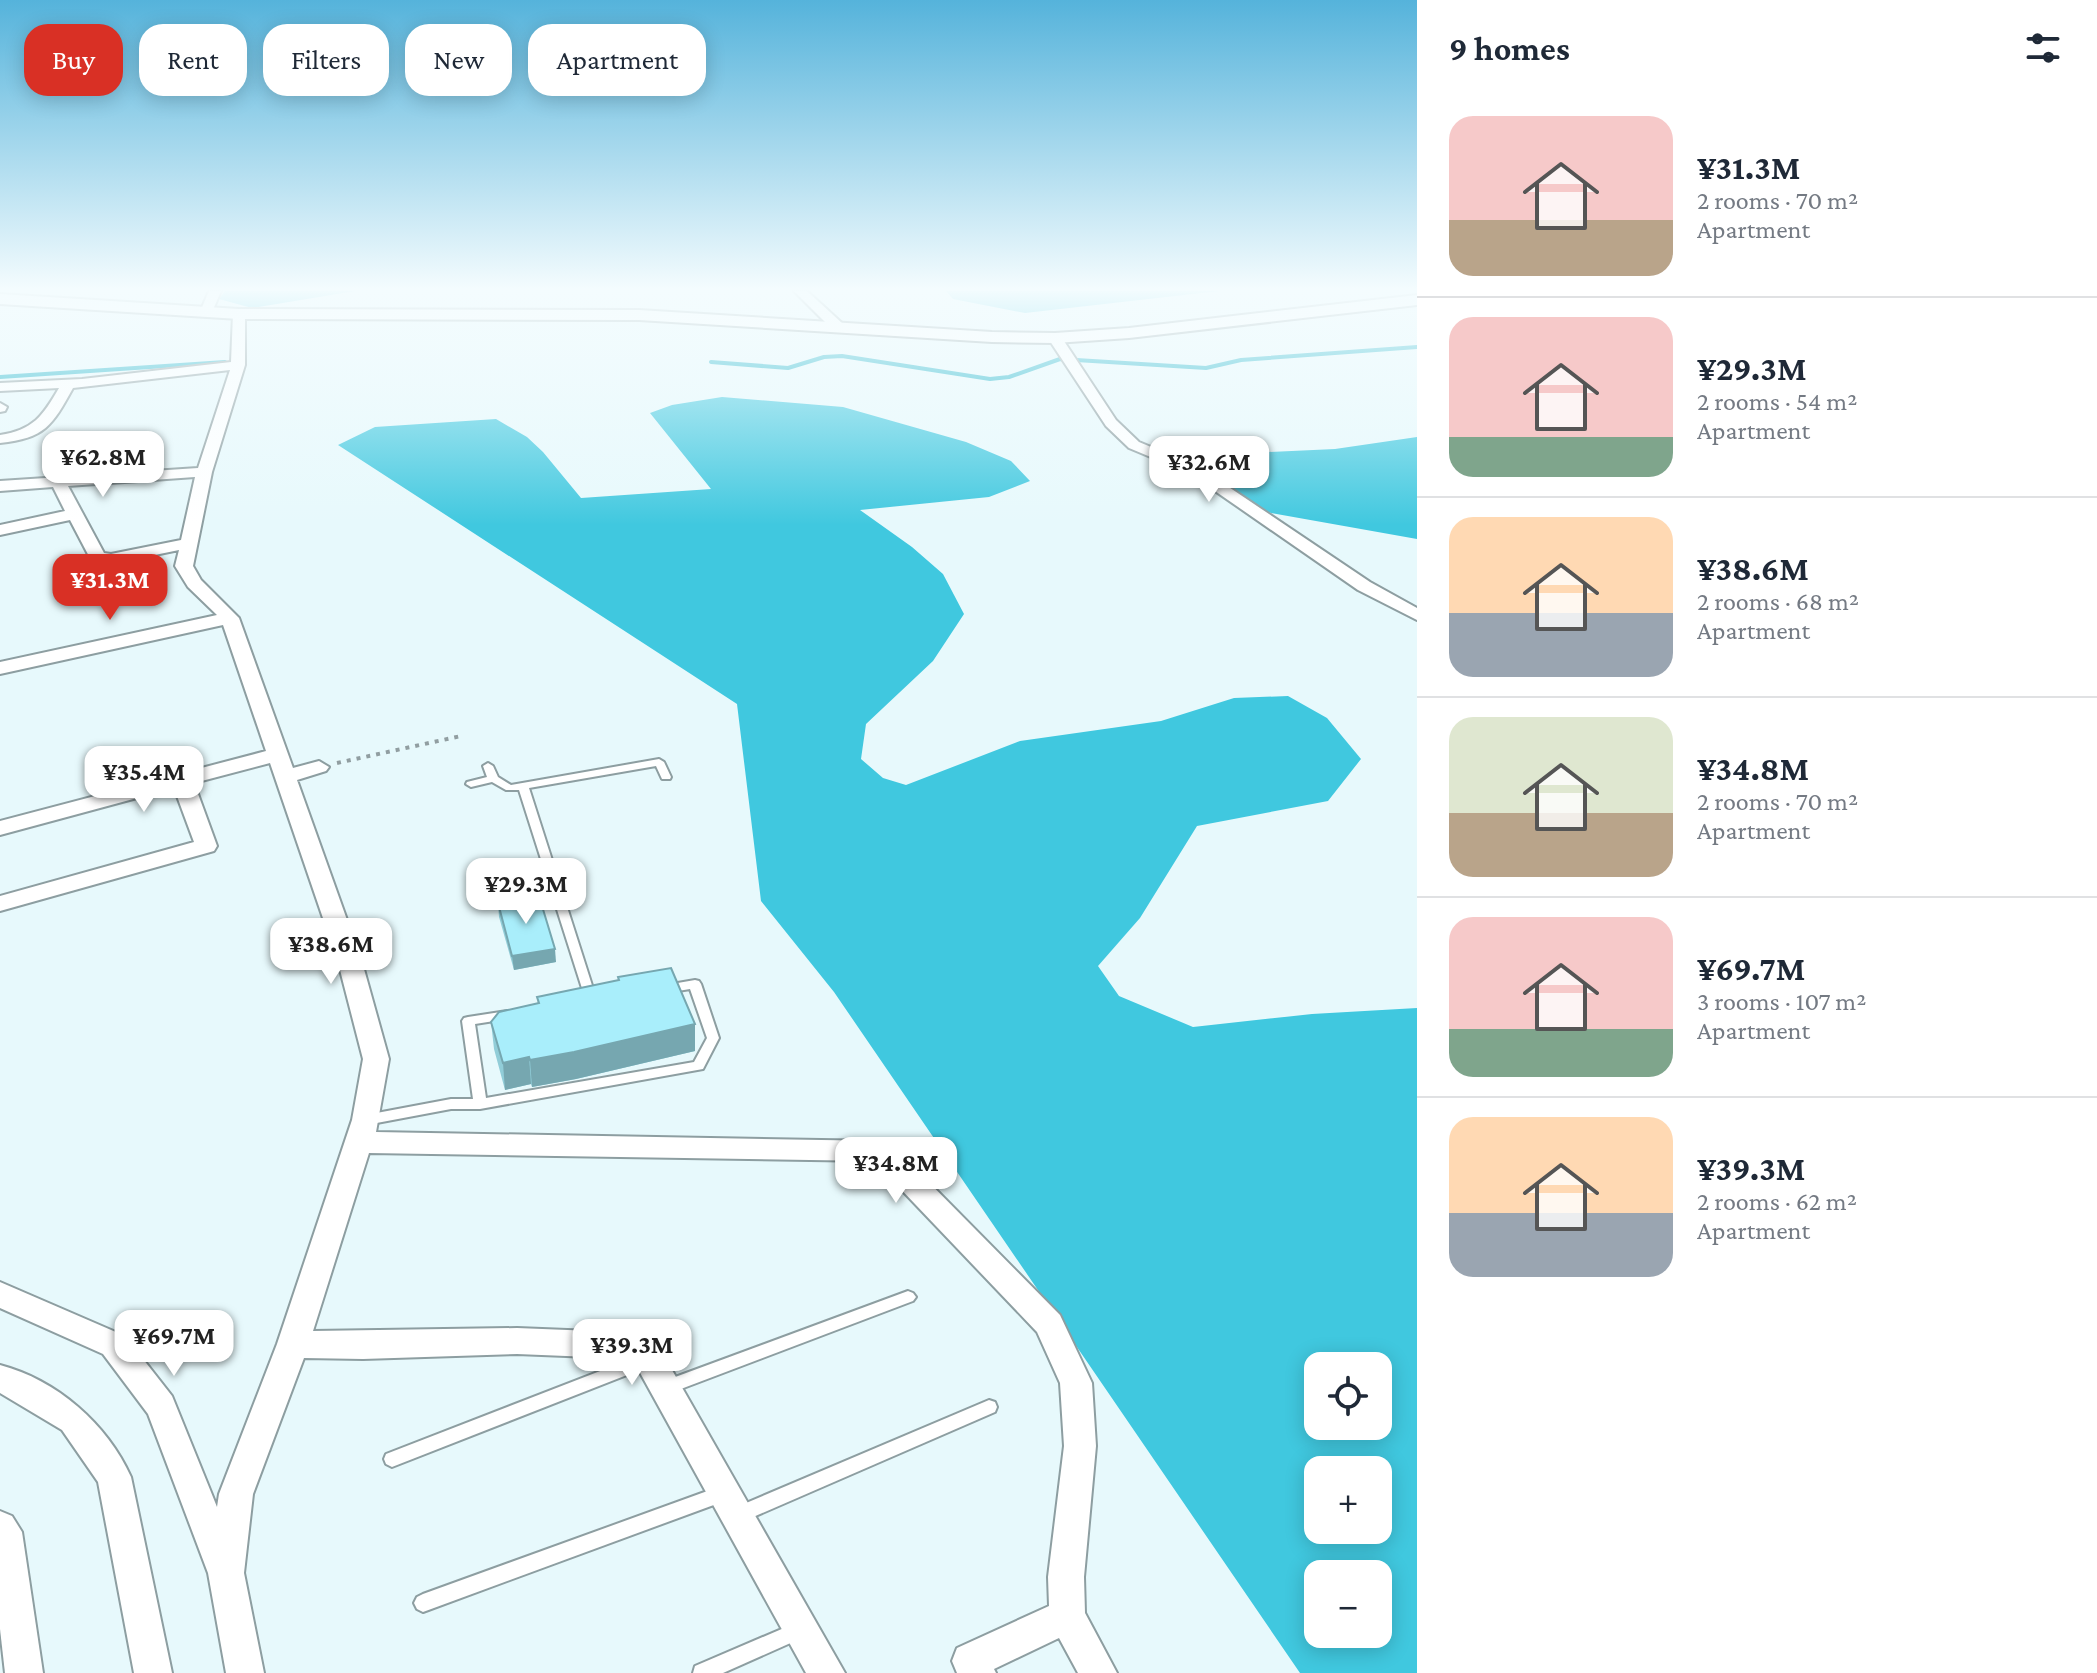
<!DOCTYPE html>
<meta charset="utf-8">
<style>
body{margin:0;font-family:"Crimson Pro",serif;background:#f6f6f7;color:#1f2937;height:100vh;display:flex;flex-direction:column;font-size:30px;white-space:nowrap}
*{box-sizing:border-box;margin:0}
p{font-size:26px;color:#747a83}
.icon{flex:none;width:44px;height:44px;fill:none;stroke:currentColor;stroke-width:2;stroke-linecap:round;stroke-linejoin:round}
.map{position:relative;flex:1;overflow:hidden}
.details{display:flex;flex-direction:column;background:#fff;width:680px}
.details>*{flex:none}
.banner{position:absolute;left:24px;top:24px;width:760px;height:72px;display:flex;gap:16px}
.buttons{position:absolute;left:1304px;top:1352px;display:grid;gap:16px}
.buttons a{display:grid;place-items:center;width:88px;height:88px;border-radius:16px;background:#fff;box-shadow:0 4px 20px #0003;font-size:40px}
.price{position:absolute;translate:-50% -68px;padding:0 18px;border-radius:16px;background:#fff;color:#222;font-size:26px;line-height:52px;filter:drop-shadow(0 2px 4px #0008)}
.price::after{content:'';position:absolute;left:50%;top:48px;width:24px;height:18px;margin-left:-12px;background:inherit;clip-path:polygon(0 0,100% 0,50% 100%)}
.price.on{background:#d93025;color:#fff}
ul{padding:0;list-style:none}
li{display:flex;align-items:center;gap:24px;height:200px;padding:0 32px}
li+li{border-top:2px solid #e0e1e3}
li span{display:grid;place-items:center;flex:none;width:224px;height:160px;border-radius:24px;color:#555}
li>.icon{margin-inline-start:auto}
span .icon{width:96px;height:96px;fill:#fffc;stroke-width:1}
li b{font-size:34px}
h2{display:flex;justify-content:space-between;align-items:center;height:96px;padding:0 32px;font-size:34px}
.tag{padding:0 28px;border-radius:24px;background:#fff;box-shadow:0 4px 20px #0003;font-size:28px;line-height:72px}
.tag.on{background:#d93025;color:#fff}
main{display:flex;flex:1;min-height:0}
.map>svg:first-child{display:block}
.forest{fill:#40c8df;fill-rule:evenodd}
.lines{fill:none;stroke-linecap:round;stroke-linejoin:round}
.stream{stroke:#18b1c7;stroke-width:4}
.service-casing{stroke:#8d9ea1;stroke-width:4}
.minor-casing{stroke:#8d9ea1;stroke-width:4}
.secondary-casing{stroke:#8d9ea1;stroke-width:4}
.path{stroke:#919ea1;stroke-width:4;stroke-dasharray:4 6;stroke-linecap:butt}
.service{fill:#fff;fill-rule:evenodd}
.minor{fill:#fff;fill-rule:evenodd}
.secondary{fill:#fff;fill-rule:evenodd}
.wall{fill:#91cdd8}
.shaded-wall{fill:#76a7b0}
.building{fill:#a9eefb;stroke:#76a7b0;stroke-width:2}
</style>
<main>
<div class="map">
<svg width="1417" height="1673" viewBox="0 0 1417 1673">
<rect width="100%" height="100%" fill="#e7f9fc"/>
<g class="forest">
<path d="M225,291h130l-103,17 -33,-9z"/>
<path d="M946,291h273l-194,22 -72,-14z"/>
<path d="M722,397l121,10 123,35 45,19 19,20 -41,16 -129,13 52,37 31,27 21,40 -31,47 -67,63 -5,35 22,19 23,7 114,-44 141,-20 73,-23 54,-2 39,22 34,41 -33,42 -131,25 -57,92 -42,48 21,30 74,31 119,-13 105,-6v665h-117l-466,-681 -73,-91 -24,-197 -399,-259 37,-18 121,-8 31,18 16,15 38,46 130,-9 -61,-76 22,-8zM1318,1366h60v60h-60zM1318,1470h60v60h-60zM1318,1574h60v60h-60z"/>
<path d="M1417,437v102l-146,-26 -50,-18 -19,-26 21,-15 112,-5z"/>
</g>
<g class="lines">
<g class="stream">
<path d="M711,362l77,6 36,-11 18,-1 148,23 19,-2 51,-18 146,9 35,-8 176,-13"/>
<path d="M0,377l225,-15"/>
</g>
<g class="service-casing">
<g id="service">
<path d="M659,759l5,3 7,15 -1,2h-8l-6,-13 -127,22 68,213 -2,3h-8l-68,-214h-13l-14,-8 -21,5 -5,-3 1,-2 20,-5 -4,-11 5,-3 5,3 5,11 13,8z"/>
<path d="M695,980l4,1 2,3 18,54 -16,31 -223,40h-29l-85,16 -5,-1 -2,-4 2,-4 5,-1 85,-16h22l-11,-78 2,-3 4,-1 39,-6 4,1 2,3 -2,3 -4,1 -32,5 11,74 208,-36 13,-24 -17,-49 -24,4 -4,-1 -2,-3 2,-3 4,-1z"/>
<path d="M908,1291l5,2 3,4 -3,4 -248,94 -6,-2 -2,-5 2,-5z"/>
<path d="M644,1354l6,2 2,5 -2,5 -258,101 -6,-3 -2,-5 2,-5z"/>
<path d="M989,1400l6,2 2,5 -2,5 -251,109 -6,2 -6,-2 -3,-6 3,-6z"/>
<path d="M724,1485l6,2 2,6 -2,6 -307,113 -6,-3 -3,-6 3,-6 6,-3z"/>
<path d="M798,1622l6,3 3,6 -3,6 -81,36h-30l2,-7z"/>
</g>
</g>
<g class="minor-casing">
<g id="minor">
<path d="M209,291h12l-9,21 -6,4 -6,-4z"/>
<path d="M794,291h13l36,33v6h-10z"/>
<path d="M239,310l6,4v51l-33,107 -19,94 8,14 38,38 54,150 26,-7 10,6 -3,4 -29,9 65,182 27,97 -13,73 505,9 10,3 169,171 32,68 4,63 -12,131 1,36 32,60h-39l-19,-35 -65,31 2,4h-39l-5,-12 5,-13 92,-42 -1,-29 16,-131 -4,-63 -23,-51 -163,-171 -505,-8 -56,178 204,-3 101,4 42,17 185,324h-39l-168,-304 -23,-11 -98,-4 -154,5 -59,-1 -51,136 -9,79 20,100h-38l-18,-100 -60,-159 -45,-60 -103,-46v-26l125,54 47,60 45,111 2,-13 58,-150 75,-224 11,-61 -25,-97 -68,-199 -76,20 23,63 -3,5 -214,60v-15l194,-54 -20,-54 -174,47v-14l266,-70 -43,-126 -223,49v-12l217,-47 -29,-28 -13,-21 4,-16 -68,14 -19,-2 -22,-42 -70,15v-10l65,-14 -12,-24 -53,4v-10l198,-13 32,-98 -157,18c-21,38 -28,50 -73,55v-8c33,-5 43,-19 59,-47l-59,3v-8l82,-4 149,-17 2,-48zM195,477l-14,63 -70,14 -7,-1 -36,-67z"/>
<path d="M1050,335h10l56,85 23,22 60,25 171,115 47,26v12l-59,-30 -169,-117 -60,-25 -23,-22 -58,-88z"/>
<path d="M0,403l7,4 -2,4 -5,1z"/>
<path d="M0,1365c57,15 107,59 131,112l41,196h-38l-36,-191 -36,-52 -62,-37z"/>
<path d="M0,1511l12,5 10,16 21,141h-38l-5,-44z"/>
</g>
</g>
<g class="secondary-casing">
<path id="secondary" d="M0,294l239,15 400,1 353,22 63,1 74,-5 288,-33v10l-288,33 -74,5 -63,-1 -353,-22 -400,-1 -239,-15z"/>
</g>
<path class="path" d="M337,763l124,-27"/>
<use href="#service" class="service"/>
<use href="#minor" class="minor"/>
<use href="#secondary" class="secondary"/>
</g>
<g class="wall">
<path d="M498,903l58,59 -42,8 -15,-53z"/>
<path d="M618,977l77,47v27l-119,28 -44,8 -1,-3 -26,6 -11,-41 -3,-27 47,-18 -1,-7 82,-17z"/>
</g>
<g class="shaded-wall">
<path d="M555,949l1,13 -42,8 -2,-14z"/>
<path d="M695,1024v27l-119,28 -44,8 -2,-27z"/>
<path d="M529,1057l2,27 -26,6 -2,-27z"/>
</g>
<g class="building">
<path d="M539,896l16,53 -43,7 -14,-53z"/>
<path d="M671,968l24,56 -121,28 -44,8 -1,-3 -26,6 -12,-41 8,-10 40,-9 -2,-6 82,-17 -1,-3z"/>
</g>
<linearGradient id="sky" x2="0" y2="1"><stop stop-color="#55b3db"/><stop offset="0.55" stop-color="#f4fcfe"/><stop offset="1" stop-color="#f4fcfe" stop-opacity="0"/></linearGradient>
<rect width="1417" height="525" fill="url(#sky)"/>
</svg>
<div class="buttons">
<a><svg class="icon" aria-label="locate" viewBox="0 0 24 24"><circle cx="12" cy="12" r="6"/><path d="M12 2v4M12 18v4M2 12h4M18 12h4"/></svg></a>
<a>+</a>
<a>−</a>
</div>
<b class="price" style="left:103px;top:499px">¥62.8M</b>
<b class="price" style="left:1209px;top:504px">¥32.6M</b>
<b class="price on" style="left:110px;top:622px">¥31.3M</b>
<b class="price" style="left:144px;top:814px">¥35.4M</b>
<b class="price" style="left:526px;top:926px">¥29.3M</b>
<b class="price" style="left:331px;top:986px">¥38.6M</b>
<b class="price" style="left:896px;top:1205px">¥34.8M</b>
<b class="price" style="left:174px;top:1378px">¥69.7M</b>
<b class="price" style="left:632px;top:1387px">¥39.3M</b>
<div class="banner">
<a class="tag on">Buy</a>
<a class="tag">Rent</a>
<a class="tag">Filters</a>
<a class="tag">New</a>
<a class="tag">Apartment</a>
</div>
</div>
<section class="details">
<h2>9 homes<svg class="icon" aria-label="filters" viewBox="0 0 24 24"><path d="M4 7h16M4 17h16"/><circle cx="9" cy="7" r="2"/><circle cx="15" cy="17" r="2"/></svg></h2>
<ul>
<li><span style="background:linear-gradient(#f6c9c9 65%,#b9a48a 0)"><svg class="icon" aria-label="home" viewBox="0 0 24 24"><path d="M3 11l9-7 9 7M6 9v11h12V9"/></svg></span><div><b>¥31.3M</b><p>2 rooms · 70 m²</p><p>Apartment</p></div></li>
<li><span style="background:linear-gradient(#f6c9c9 75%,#7fa58c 0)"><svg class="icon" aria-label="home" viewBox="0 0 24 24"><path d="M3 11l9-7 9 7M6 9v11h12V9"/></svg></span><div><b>¥29.3M</b><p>2 rooms · 54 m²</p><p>Apartment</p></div></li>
<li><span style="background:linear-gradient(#ffd9b3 60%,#9aa5b1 0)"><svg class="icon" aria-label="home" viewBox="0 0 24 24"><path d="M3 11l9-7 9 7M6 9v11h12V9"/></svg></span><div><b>¥38.6M</b><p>2 rooms · 68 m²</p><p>Apartment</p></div></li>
<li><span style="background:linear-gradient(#dfe7d0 60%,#b9a48a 0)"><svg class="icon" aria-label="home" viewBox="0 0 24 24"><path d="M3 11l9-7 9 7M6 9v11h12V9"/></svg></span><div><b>¥34.8M</b><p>2 rooms · 70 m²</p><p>Apartment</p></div></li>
<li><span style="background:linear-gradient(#f6c9c9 70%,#7fa58c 0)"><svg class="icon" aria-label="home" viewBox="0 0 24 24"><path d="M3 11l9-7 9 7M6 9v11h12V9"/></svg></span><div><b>¥69.7M</b><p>3 rooms · 107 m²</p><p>Apartment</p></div></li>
<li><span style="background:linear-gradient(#ffd9b3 60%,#9aa5b1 0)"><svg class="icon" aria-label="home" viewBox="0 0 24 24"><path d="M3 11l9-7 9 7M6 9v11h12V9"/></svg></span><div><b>¥39.3M</b><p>2 rooms · 62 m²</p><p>Apartment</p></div></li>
</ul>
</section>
</main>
